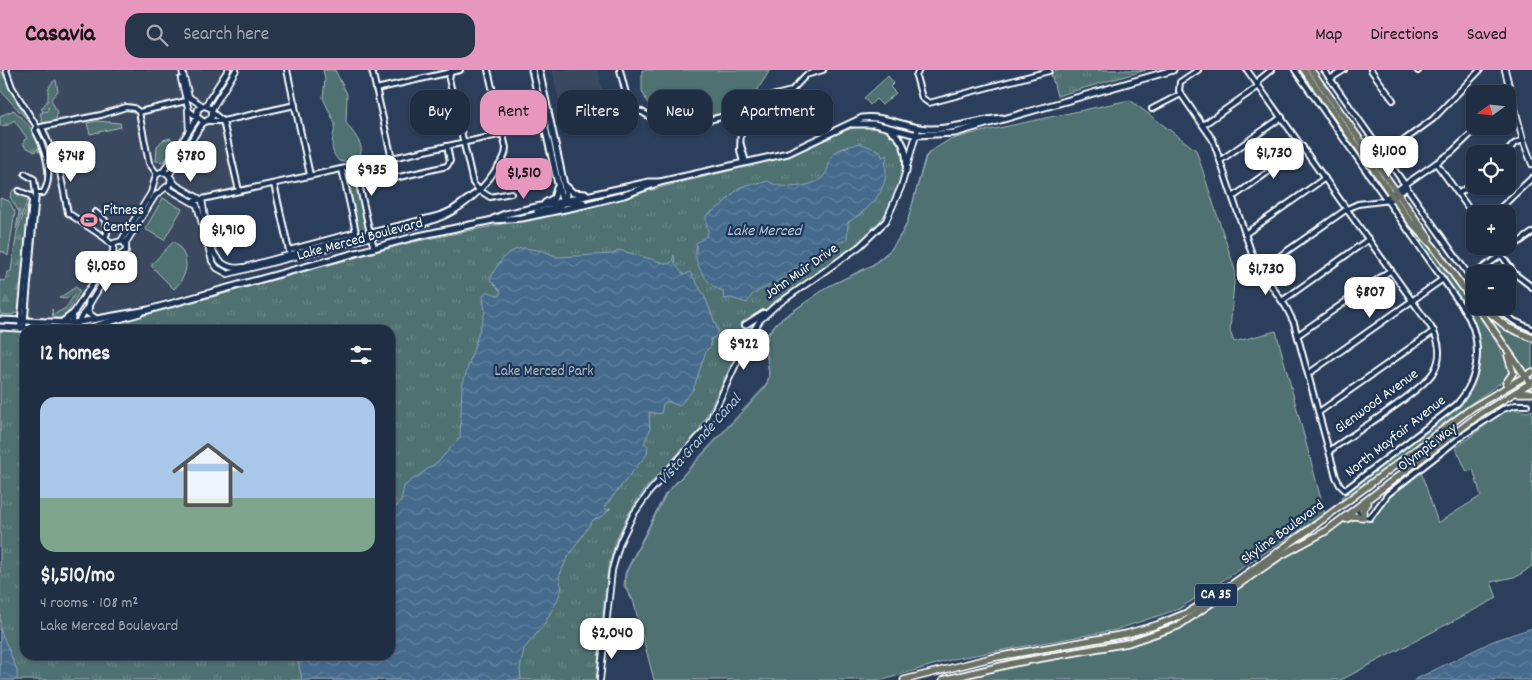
<!DOCTYPE html>
<meta charset="utf-8">
<style>
body{margin:0;font-family:Dekko,sans-serif;background:#28364b;color:#f1f3f6;height:100vh;display:flex;flex-direction:column;font-size:19px;white-space:nowrap}
*{box-sizing:border-box;margin:0}
p{font-size:16px;color:#a2a8b2}
.icon{flex:none;width:28px;height:28px;fill:none;stroke:currentColor;stroke-width:2;stroke-linecap:round;stroke-linejoin:round}
.map{position:relative;flex:1;overflow:hidden}
.panel{position:absolute;left:20px;top:255px;width:375px;height:335px;display:flex;flex-direction:column;background:#202e44;border-radius:15px;box-shadow:0 1px 4px #0004,0 0 0 1px #3d4a5d}
.panel>*{flex:none}
.banner{position:absolute;left:410px;top:20px;width:475px;height:45px;display:flex;gap:10px}
.needle{width:32px;rotate:255deg}
.tools{position:absolute;left:1466px;top:15px;display:grid;gap:10px}
.tools a{display:grid;place-items:center;width:50px;height:50px;border-radius:10px;background:#202e44;box-shadow:0 1px 4px #0004,0 0 0 1px #3d4a5d;font-size:25px}
.price{position:absolute;translate:-50% -42px;padding:0 11px;border-radius:10px;background:#fff;color:#222;font-size:16px;line-height:32px;filter:drop-shadow(0 1px 2px #0008)}
.price::after{content:'';position:absolute;left:50%;top:30px;width:15px;height:11px;margin-left:-8px;background:inherit;clip-path:polygon(0 0,100% 0,50% 100%)}
.price.on{background:#e797bd;color:#111}
ul{padding:0;list-style:none}
li{display:grid;align-content:center;gap:10px;height:265px;padding:0 20px}
li+li{border-top:1px solid #3d4a5d}
li span{display:grid;place-items:center;height:155px;border-radius:15px;color:#555}
li>.icon{margin-inline-start:auto}
span .icon{width:90px;height:90px;fill:#fffc;stroke-width:1}
li b{font-size:21px}
h2{display:flex;justify-content:space-between;align-items:center;height:60px;padding:0 20px;font-size:21px}
.chip{padding:0 18px;border-radius:15px;background:#202e44;box-shadow:0 1px 4px #0004,0 0 0 1px #3d4a5d;font-size:18px;line-height:45px}
.chip.on{background:#e797bd;color:#111}
header{display:flex;align-items:center;gap:30px;box-sizing:border-box;height:70px;padding:0 25px;background:#e797bd;color:#111}
header strong{font-size:24px}
nav{display:flex;gap:28px;margin-inline-start:auto;font-size:18px}
.search{width:350px;height:45px;background:#28364b;display:flex;align-items:center;gap:12px;box-sizing:border-box;padding:0 18px;border-radius:15px;color:#a2a8b2;font-size:19px}
.map>svg:first-child{display:block}
.built{fill:#3b4860}
.green{fill:#4f7171;stroke:#a7b8b8}
.forest{fill:url(#forest-firs);stroke:#a7b8b8}
.park{fill:url(#park-tufts);stroke:#a7b8b8}
.water{fill:url(#water-waves);stroke:#8fa6ba}
.lines{fill:none;stroke-linecap:round;stroke-linejoin:round}
.stream{stroke:#8fa6ba;stroke-width:1}
.minor-casing{stroke:#fff;stroke-width:8}
.tertiary-casing{stroke:#fff;stroke-width:8}
.secondary-casing{stroke:#fff;stroke-width:9}
.primary-casing{stroke:#fff;stroke-width:9}
.minor{stroke:#1d3557;stroke-width:4}
.tertiary{stroke:#1d3557;stroke-width:4.5}
.secondary{stroke:#1d3557;stroke-width:5}
.primary{stroke:#6b7165;stroke-width:5.5}
.labels{text-anchor:middle;dominant-baseline:central;stroke-width:4.5;stroke-linejoin:round;paint-order:stroke}
.shield{fill:#1d3557;stroke:#bbc2cd;stroke-width:1}
.shield-label{font-size:14px;font-weight:bold;fill:#fff}
.poi-label{font-size:15px;fill:#fff;stroke:#1d3557;text-anchor:start}
.street-label{font-size:15px;fill:#fff;stroke:#1d3557}
.park-label{font-size:15px;fill:#b0bfbf;stroke:#1d3557}
.water-label{font-size:16px;font-style:italic;fill:#b5c3d1;stroke:#1d3557}
</style>
<header>
<strong>Casavia</strong>
<div class="search"><svg class="icon" aria-label="search" viewBox="0 0 24 24"><circle cx="10" cy="10" r="6"/><path d="M15 15l6 6"/></svg>Search here</div>
<nav><a>Map</a><a>Directions</a><a>Saved</a></nav>
</header>
<div class="map">
<svg width="1532" height="610" viewBox="0 0 1532 610">
<defs>
<pattern id="forest-firs" width="22" height="20" patternUnits="userSpaceOnUse" patternTransform="scale(1.25)"><rect width="22" height="20" fill="#4f7171"/><path d="M5 1l3.5 6h-7zM16 11l3.5 6h-7z" fill="#698686"/></pattern>
<pattern id="park-tufts" width="24" height="20" patternUnits="userSpaceOnUse" patternTransform="scale(1.25)"><rect width="24" height="20" fill="#4f7171"/><path d="M3 7l-1-3M5 7V3M7 7l1-3M15 17l-1-3M17 17v-4M19 17l1-3" fill="none" stroke="#698686"/></pattern>
<pattern id="water-waves" width="16" height="10" patternUnits="userSpaceOnUse" patternTransform="scale(1.25)"><rect width="16" height="10" fill="#456a8c"/><path d="M0 5q4-4 8 0t8 0" fill="none" stroke="#61809d"/></pattern>
</defs>
<rect width="100%" height="100%" fill="#2b3e5b"/>
<filter id="ink" filterUnits="userSpaceOnUse"><feTurbulence type="fractalNoise" baseFrequency=".02" numOctaves="2"/><feDisplacementMap in="SourceGraphic" scale="10" xChannelSelector="R" yChannelSelector="G"/><feConvolveMatrix kernelMatrix="1 2 1 2 8 2 1 2 1" color-interpolation-filters="sRGB"/></filter>
<g filter="url(#ink)">
<g class="built">
<path d="M0,0h227l-19,31 9,6 18,81 -29,8 -5,-2 -6,11 15,57 9,11 14,4 -8,6 -126,33 -41,5 -58,-5z"/>
<path d="M552,0h46l11,52 -43,10z"/>
</g>
<g class="green">
<path d="M323,0h12l12,24 -1,28c7,13 28,29 4,41l-11,-2c-12,-13 -5,-22 -4,-37l-12,-26 2,-19z"/>
<path d="M642,0h128l-15,24c-14,-2 -25,2 -25,18l-33,7 -43,-2 -12,-26z"/>
<path d="M888,6l6,7 -4,4 6,6 -14,12 -6,-6 -6,6 -6,-7z"/>
<path d="M56,10l2,11 -7,8 6,13 -1,8 -13,5 -3,-12h3l-1,-3 4,2 3,-5 -8,2 7,-9c0,-8 0,-17 8,-20z"/>
<path d="M1130,30l66,50 39,120 -5,61 4,11 42,-11 49,183 -146,95 -64,21 -162,29 -70,21h-229l-21,-80 -8,-14 1,-13 40,-79 99,-106 4,-11 -3,-34 4,-12 8,-9 51,-36 43,-20 19,-16 15,-24 20,-69 5,-6 18,-11 22,-6z"/>
<path d="M96,51l24,2 1,4 -31,7 -3,-11z"/>
<path d="M171,68l4,7 -11,17 -8,-1 1,-15 6,-6z"/>
<path d="M348,102l7,2 12,54 -5,6 -4,-2 -13,-55z"/>
<path d="M0,128l9,3 6,11 -7,44 -6,-5 -2,3z"/>
<path d="M163,128l19,11 -18,31 -19,-11z"/>
<path d="M1393,134h3c21,31 114,142 114,172l-69,49 -99,77 -1,-5 116,-89 15,-22 7,-23 -1,-26 -10,-27z"/>
<path d="M174,171c16,16 16,32 0,48l-22,-22v-3z"/>
<path d="M76,217l4,4 -13,23 -6,4h-8l-1,-9 1,6 13,-7 8,-13 -1,-1 -7,5 -7,-1z"/>
<path d="M1480,236l7,8 45,25v30l-6,2 -42,-56z"/>
<path d="M1512,339l15,3 5,-2v156l-14,10 -27,6 6,16 -156,82h-387l72,-17 62,-10 83,-23 109,-74 71,-40 17,3 12,-16 22,-22 2,6 17,-15 17,51 43,-27 -8,-27 -6,3 -11,-24 48,-37z"/>
</g>
<g class="forest">
<path d="M0,0l34,55 -1,1 -33,-36z"/>
<path d="M14,40l16,17 12,24 -4,1v-4l3,1 -3,-1 -3,4 -11,-6v-6l3,-2 -13,-18 -6,5 -8,1v-10z"/>
<path d="M13,120l11,4 4,5 -12,30 3,-17 -9,-15z"/>
<path d="M29,132l-9,110 -9,3 -11,-1v-34l5,1 2,-8 4,-2 6,-40z"/>
</g>
<g class="park">
<path d="M1050,0h96l-89,26z"/>
<path d="M869,55c19,4 34,15 34,36 0,69 -83,109 -132,143l-22,25 -50,102 -53,57 -17,25 -13,27 -8,29 -12,111h-596v-351l25,2v324h365v-325h-299l318,-87 152,-31 220,-54c30,-8 57,-30 88,-33z"/>
</g>
<g class="water">
<path d="M859,73l21,8 2,6 6,-2c-4,7 -2,11 -2,19 -2,21 -21,39 -38,48l-1,18 -22,7 -18,12 -8,9 -6,1 -9,8 -32,18 -5,8 -16,-5 -7,1 -1,-8c-13,-3 -24,-20 -27,-32 -1,-6 1,-11 0,-16 20,-12 9,-9 10,-27l16,-11 17,-17 9,-4h10l10,-3c11,9 45,7 55,-4 8,-8 4,-20 14,-26 6,-4 16,-5 22,-8z"/>
<path d="M524,178l20,3 13,6 56,-3 6,-4 49,14 4,-2 2,-7 1,9 9,11 6,-3 14,23 14,35 -1,6 -7,3 1,7 -5,5 -13,39 -14,16 -12,-5 -4,3 -2,10 -12,-2 1,18 -6,13 4,3 -1,8 -43,53 3,3 4,-2 -8,8 -10,4 -27,40 -7,17 3,11 -5,13 -14,25 -19,23 -4,20 1,11h-219l-5,-25h93v-142l11,-11 3,-16 36,-26 20,-23 2,-51 23,-74 -2,-16 4,-5 12,5 2,-5 -11,-11c7,-16 15,-30 34,-32z"/>
<path d="M1532,558v52h-118l79,-39z"/>
<path d="M0,559l17,41v10h-17z"/>
</g>
<g class="lines">
<path class="stream" d="M632,530l-8,-14 1,-13 40,-79 102,-110 2,-11 -4,-30 4,-12 9,-10 51,-35 43,-21 19,-16 9,-12 8,-17 17,-63 5,-6"/>
<g class="minor-casing">
<g id="minor">
<path d="M6,0l6,17 25,40 -2,3c9,16 20,46 8,63h-7"/>
<path d="M287,0l23,105"/>
<path d="M372,0l20,89"/>
<path d="M451,0l-2,9 24,104 6,7 11,7 21,-4"/>
<path d="M620,0l9,36 3,4 10,2 15,9 43,1 34,-8"/>
<path d="M919,0l-3,6 6,22 7,5 120,-32"/>
<path d="M1198,0l-18,12 -1,9 34,49 41,120 32,47 8,16 42,154 4,8 5,5 111,-85c25,-27 28,-66 7,-97l-168,-238"/>
<path d="M1247,0l184,257c9,14 11,30 3,44 -11,20 -83,64 -105,80"/>
<path d="M1324,0l151,214"/>
<path d="M1371,0l22,30"/>
<path d="M1417,0l1,1"/>
<path d="M1330,9l14,-9"/>
<path d="M376,19l84,-19"/>
<path d="M1152,39l29,-15"/>
<path d="M213,43l10,8"/>
<path d="M209,51h14l72,-16"/>
<path d="M223,51l16,70"/>
<path d="M1203,55l53,-37 4,-9 11,-9"/>
<path d="M41,57l60,-12 25,-8 8,1 5,4"/>
<path d="M42,57l18,45 8,41 37,25"/>
<path d="M741,75l5,17"/>
<path d="M1505,84l9,-10 9,-4"/>
<path d="M1384,85l49,-36 47,-49"/>
<path d="M1221,90l61,-43"/>
<path d="M372,93l4,14 6,4 65,-15 3,-5 -3,-15"/>
<path d="M743,93l-3,-13 1,-20 -8,-19 2,-7 5,-5 24,-1 27,-7 15,-16 17,-5"/>
<path d="M1436,93l39,54"/>
<path d="M355,96l15,67 71,-18 11,-5 25,-18"/>
<path d="M342,99l15,68"/>
<path d="M157,104l-8,-11 -10,-51 47,-11"/>
<path d="M274,114l16,71"/>
<path d="M19,121l12,5 1,5 -12,127"/>
<path d="M1458,124l17,-12"/>
<path d="M1233,127l70,-50"/>
<path d="M1386,130l1,-3 65,-45 27,-26"/>
<path d="M193,131l310,-67"/>
<path d="M95,142l10,8 2,13 -2,5 7,7"/>
<path d="M1494,144l38,-36"/>
<path d="M1245,164l80,-56"/>
<path d="M371,167c52,-14 87,-15 121,-62 5,-8 14,-16 14,-27l-18,-78"/>
<path d="M1495,176l20,28 17,13"/>
<path d="M289,180l67,-18"/>
<path d="M1260,200l87,-61 11,-5 32,-4 15,-11v-4"/>
<path d="M1470,207l62,-44"/>
<path d="M1282,231l87,-62"/>
<path d="M1494,236l20,15 18,8"/>
<path d="M24,258l12,-135 -2,-14 -9,-5"/>
<path d="M1298,265l93,-65"/>
<path d="M1308,304l135,-95"/>
<path d="M1319,342l115,-81"/>
<path d="M1356,439l7,8 7,1 18,-24 74,-58 41,-27 13,-4h11"/>
</g>
</g>
<g class="tertiary-casing">
<g id="tertiary">
<path d="M1505,0l18,70 9,24"/>
<path d="M181,9l8,32 15,11"/>
<path d="M212,39l-7,-3 23,-36"/>
<path d="M212,39l24,-39"/>
<path d="M188,40l1,20"/>
<path d="M163,102l33,-52 2,-11 5,-3 -14,-9 -7,-27"/>
<path d="M169,105l33,-51 10,-7v-8"/>
<path d="M171,108l5,7 26,15c5,26 5,75 43,67l125,-34 4,15"/>
<path d="M167,118l30,17 15,56 5,7 11,6 143,-37"/>
<path d="M121,171l30,-48 5,-18 5,-3 6,1 4,5 -1,6 -15,12 -30,48"/>
<path d="M113,182l1,-9 9,-2 3,4v6l-7,5"/>
<path d="M77,254l42,-68"/>
<path d="M745,255l19,-12"/>
<path d="M79,259l-8,-5 2,-10 40,-62"/>
<path d="M736,273l3,16"/>
<path d="M600,610l12,-110 8,-28 13,-27 17,-24 56,-62 37,-80 17,-29 14,-13 86,-61 26,-25 15,-34 17,-59"/>
</g>
</g>
<g class="secondary-casing">
<g id="secondary">
<path d="M532,0l29,127 5,6 17,-1"/>
<path d="M852,54h22l43,11 38,-2 218,-63"/>
<path d="M891,61c14,9 17,25 15,41"/>
<path d="M567,117l6,6 13,1"/>
<path d="M545,133l9,-5 3,-10"/>
<path d="M537,142c13,-3 28,-3 29,-18l-27,-124"/>
<path d="M493,149l12,-5 144,-32h11l128,-29 74,-35c22,-3 44,10 66,11 25,1 49,-9 74,-11"/>
<path d="M89,231l-1,12 8,6"/>
<path d="M0,250l74,3 74,-13 266,-73 79,-17 29,-2 62,-13 40,-10 36,-13"/>
<path d="M61,253l13,-10"/>
<path d="M0,257l55,3"/>
<path d="M70,260l25,-4 45,-13"/>
</g>
</g>
<g class="primary-casing">
<g id="primary">
<path d="M1304,0l106,151 23,25 42,58"/>
<path d="M1311,0l118,168"/>
<path d="M1477,236l53,77"/>
<path d="M1481,236l26,21 25,11"/>
<path d="M1506,313l7,-10 -5,-17"/>
<path d="M1517,323h15"/>
<path d="M1346,449l7,-3 10,1v-8l5,-6"/>
<path d="M904,610l87,-22 135,-24 31,-9 30,-12 37,-23 86,-61 162,-121 60,-36"/>
<path d="M943,610l71,-17 114,-20 50,-17 102,-70 46,-25 154,-117 52,-32"/>
</g>
</g>
<use href="#minor" class="minor"/>
<use href="#tertiary" class="tertiary"/>
<use href="#secondary" class="secondary"/>
<use href="#primary" class="primary"/>
</g>
</g>
<defs>
<g id="stadium-bare" transform="scale(1.35)"><path d="M0-5a6.5 5 0 1 0 0 10a6.5 5 0 1 0 0-10ZM-3.5-1.8h7v3.6h-7Z" fill="#ff9aa2" stroke="#1d3557" stroke-width="2.5" paint-order="stroke"/></g>
</defs>
<g fill-rule="evenodd">
<use href="#stadium-bare" x="89" y="150"/>
</g>
<g class="labels">
<rect class="shield" x="1195" y="513.5" width="42" height="23" rx="4"/>
<g class="shield-label">
<text x="1216" y="525">CA 35</text>
</g>
<g class="poi-label">
<text x="103" y="141">Fitness<tspan x="103" dy="17">Center</tspan></text>
</g>
<g class="street-label">
<text transform="translate(360 170) rotate(-15)">Lake Merced Boulevard</text>
<text transform="translate(802 202) rotate(-35)">John Muir Drive</text>
<text transform="translate(1377 332) rotate(-36)">Glenwood Avenue</text>
<text transform="translate(1396 367) rotate(-38)">North Mayfair Avenue</text>
<text transform="translate(1428 378) rotate(-37)">Olympic Way</text>
<text transform="translate(1283 463) rotate(-36)">Skyline Boulevard</text>
</g>
<g class="park-label">
<text x="544" y="302">Lake Merced Park</text>
</g>
<g class="water-label">
<text x="764" y="161">Lake Merced</text>
<text transform="translate(700 370) rotate(-48)">Vista Grande Canal</text>
</g>
</g>
</svg>
<div class="tools">
<a><svg class="needle" viewBox="-14 -14 28 28"><path d="M0-13l5 13h-10z" fill="#e53935"/><path d="M0 13l5-13h-10z" fill="#a2a8b2"/></svg></a>
<a><svg class="icon" aria-label="locate" viewBox="0 0 24 24"><circle cx="12" cy="12" r="6"/><path d="M12 2v4M12 18v4M2 12h4M18 12h4"/></svg></a>
<a>+</a>
<a>−</a>
</div>
<b class="price" style="left:1389px;top:108px">$1,100</b>
<b class="price" style="left:1274px;top:110px">$1,730</b>
<b class="price" style="left:71px;top:113px">$748</b>
<b class="price" style="left:191px;top:113px">$780</b>
<b class="price" style="left:372px;top:127px">$935</b>
<b class="price on" style="left:524px;top:130px">$1,510</b>
<b class="price" style="left:228px;top:187px">$1,910</b>
<b class="price" style="left:106px;top:223px">$1,050</b>
<b class="price" style="left:1266px;top:226px">$1,730</b>
<b class="price" style="left:1370px;top:249px">$807</b>
<b class="price" style="left:744px;top:301px">$922</b>
<b class="price" style="left:612px;top:590px">$2,040</b>
<div class="banner">
<a class="chip">Buy</a>
<a class="chip on">Rent</a>
<a class="chip">Filters</a>
<a class="chip">New</a>
<a class="chip">Apartment</a>
</div>
<section class="panel">
<h2>12 homes<svg class="icon" aria-label="filters" viewBox="0 0 24 24"><path d="M4 7h16M4 17h16"/><circle cx="9" cy="7" r="2"/><circle cx="15" cy="17" r="2"/></svg></h2>
<ul>
<li><span style="background:linear-gradient(#a9c7e8 65%,#7fa58c 0)"><svg class="icon" aria-label="home" viewBox="0 0 24 24"><path d="M3 11l9-7 9 7M6 9v11h12V9"/></svg></span><div><b>$1,510/mo</b><p>4 rooms · 108 m²</p><p>Lake Merced Boulevard</p></div></li>
</ul>
</section>
</div>
